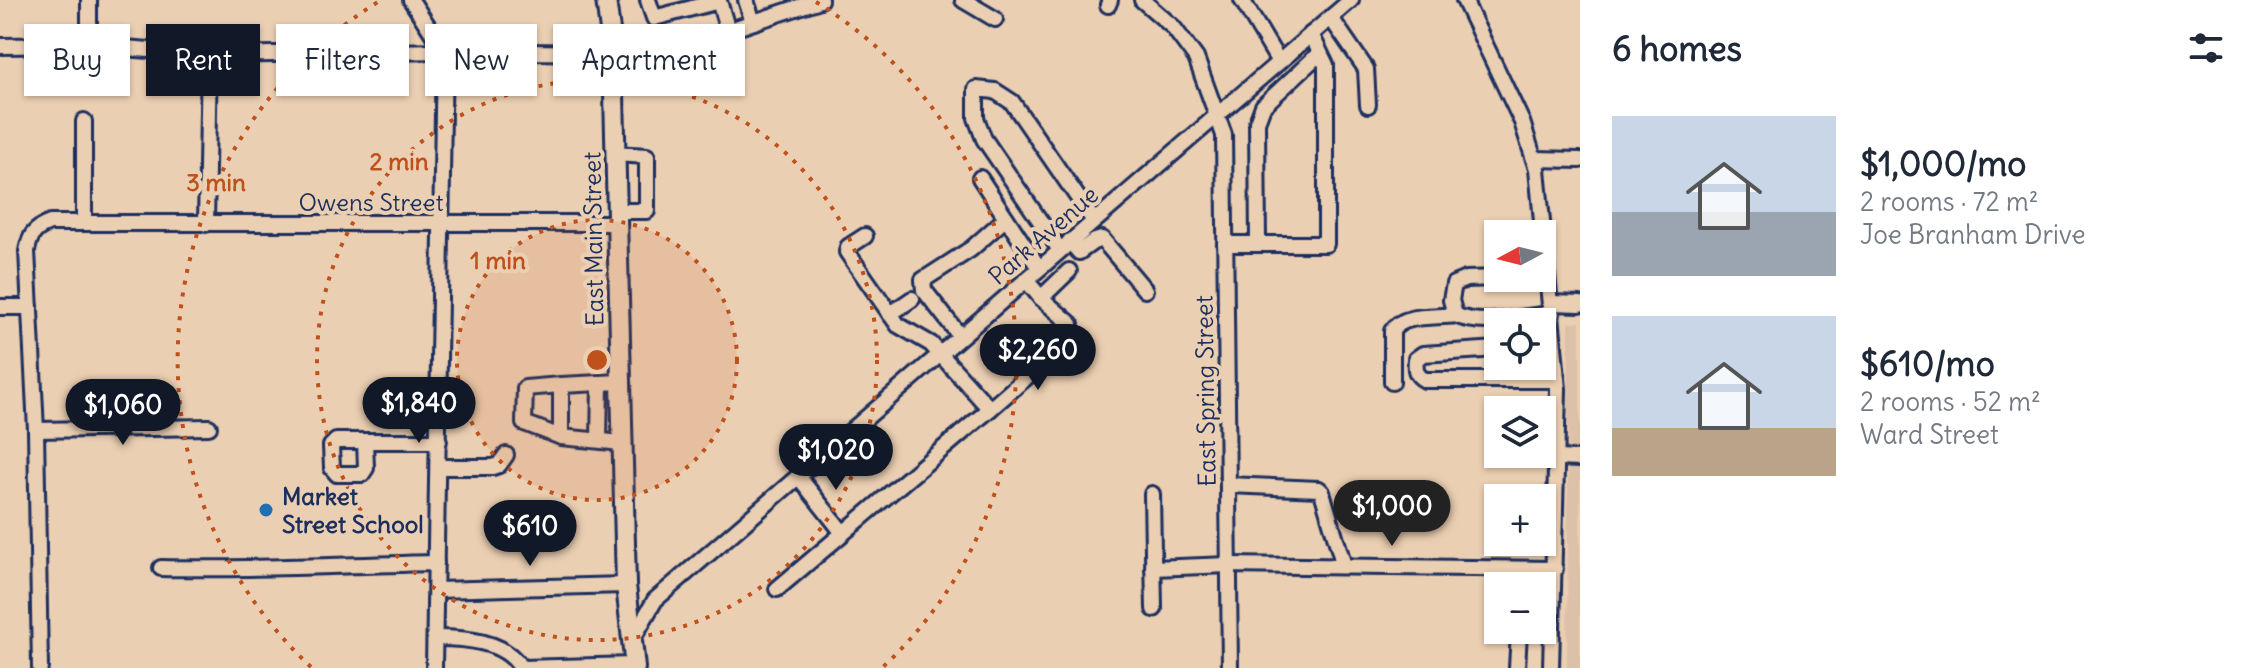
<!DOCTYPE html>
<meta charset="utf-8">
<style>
body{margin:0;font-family:Delius,sans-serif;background:#f2f2f3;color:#1f2937;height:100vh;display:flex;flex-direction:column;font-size:30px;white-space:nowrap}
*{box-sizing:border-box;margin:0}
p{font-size:26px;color:#747a83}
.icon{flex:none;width:44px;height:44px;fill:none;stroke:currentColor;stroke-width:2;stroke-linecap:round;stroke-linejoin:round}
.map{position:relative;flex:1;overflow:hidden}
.details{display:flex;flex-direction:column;background:#fff;width:680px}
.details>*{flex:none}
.top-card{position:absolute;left:24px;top:24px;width:760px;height:72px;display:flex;gap:16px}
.needle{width:52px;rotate:263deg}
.fabs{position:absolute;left:1484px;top:220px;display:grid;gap:16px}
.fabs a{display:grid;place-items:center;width:72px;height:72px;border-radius:0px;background:#fff;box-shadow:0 2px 6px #0004;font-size:40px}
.price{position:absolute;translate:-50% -68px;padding:0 18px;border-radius:28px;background:#111827;color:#fff;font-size:26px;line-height:52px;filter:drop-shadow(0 2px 4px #0008)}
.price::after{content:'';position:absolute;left:50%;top:48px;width:24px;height:18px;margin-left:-12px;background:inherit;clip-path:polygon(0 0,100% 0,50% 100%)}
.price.selected{background:#222;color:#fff}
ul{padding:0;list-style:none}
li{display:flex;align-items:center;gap:24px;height:200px;padding:0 32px}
li span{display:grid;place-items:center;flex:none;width:224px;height:160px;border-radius:0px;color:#555}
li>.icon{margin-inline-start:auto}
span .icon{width:96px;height:96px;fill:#fffc;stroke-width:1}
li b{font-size:34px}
h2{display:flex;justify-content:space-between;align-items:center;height:96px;padding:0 32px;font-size:34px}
.chip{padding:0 28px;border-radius:0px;background:#fff;box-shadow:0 2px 6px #0004;font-size:28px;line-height:72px}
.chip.selected{background:#111827;color:#fff}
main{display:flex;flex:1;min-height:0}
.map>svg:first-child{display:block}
.built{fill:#dcc0a8}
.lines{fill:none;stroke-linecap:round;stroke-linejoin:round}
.minor-casing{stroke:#1b2f5e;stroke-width:20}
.major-casing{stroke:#1b2f5e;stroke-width:24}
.minor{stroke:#ebcfb2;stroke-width:14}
.major{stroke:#ebcfb2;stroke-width:18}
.ring{fill:none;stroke:#bf511c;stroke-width:4;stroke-dasharray:4 8}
.poi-dot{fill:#1f6fb2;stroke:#ebcfb2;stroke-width:3}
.labels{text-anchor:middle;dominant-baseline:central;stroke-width:8;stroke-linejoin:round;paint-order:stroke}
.street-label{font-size:24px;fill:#1b2f5e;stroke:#ebcfb2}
.poi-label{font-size:24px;font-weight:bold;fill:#1b2f5e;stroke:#ebcfb2;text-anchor:start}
.centre{fill:#bf511c;stroke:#ebcfb2;stroke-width:4}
.ring-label{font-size:24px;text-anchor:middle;font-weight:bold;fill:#bf511c;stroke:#ebcfb2;stroke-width:8;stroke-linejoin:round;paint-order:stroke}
</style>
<main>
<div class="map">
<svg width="1580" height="668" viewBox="0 0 1580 668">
<rect width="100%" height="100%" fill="#ebcfb2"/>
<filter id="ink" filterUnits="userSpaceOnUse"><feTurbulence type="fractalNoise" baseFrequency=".0125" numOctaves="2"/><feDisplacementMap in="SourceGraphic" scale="16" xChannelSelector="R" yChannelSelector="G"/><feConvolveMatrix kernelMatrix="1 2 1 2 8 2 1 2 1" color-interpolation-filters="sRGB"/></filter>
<g filter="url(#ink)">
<path class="built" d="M1580,322v346h-13l2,-345z"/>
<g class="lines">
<g class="minor-casing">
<g id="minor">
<path d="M89,0v45"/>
<path d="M411,0l33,51 -10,617"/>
<path d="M648,0l6,18 65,-17 9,30"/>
<path d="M746,0l7,22"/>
<path d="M963,0l32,19"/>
<path d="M1142,0l31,27 23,31 28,77 6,533"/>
<path d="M1242,0l37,62"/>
<path d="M1464,0l58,122 15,47 21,220 -7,279"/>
<path d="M1108,5l2,-5"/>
<path d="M1331,18l35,51 2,36"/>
<path d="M0,46l89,-1 120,10 235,-4 169,2 69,-7 138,-46"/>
<path d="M84,121v102"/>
<path d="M615,154l32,2v55h-31"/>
<path d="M1534,159l46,1"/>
<path d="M980,178l59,90"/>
<path d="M206,224l3,-169"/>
<path d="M1070,241l9,11 14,-10 9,-3 43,51"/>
<path d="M1225,244h101v-179l-15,-31"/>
<path d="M1258,244l-1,-122 6,-16 57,-53"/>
<path d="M1060,250l-76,-111 -8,-21v-29l19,2 17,11 82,119"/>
<path d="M1498,278l-32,1 -12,5 -3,16 4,15c28,13 68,1 97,-1"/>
<path d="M1026,280l15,18 30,26"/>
<path d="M1041,298l28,-27"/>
<path d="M1552,303l28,1"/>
<path d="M0,307h30"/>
<path d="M890,314l22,-15"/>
<path d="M960,336l-36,-46 -1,-10 48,-31 35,-31"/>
<path d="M1498,349l-75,5 -7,5c-1,10 -1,16 9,21h132"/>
<path d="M620,382l-59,3v52l61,6"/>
<path d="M1392,382v-51c11,-18 44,-13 63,-16"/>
<path d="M561,385l-36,3 -1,35 37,14"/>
<path d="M990,409l71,-62"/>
<path d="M36,430l173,-3"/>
<path d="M599,440l1,-57"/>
<path d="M365,441l1,27 -4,6h-25l-5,-6 -1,-22 5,-5h103"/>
<path d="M1557,458l23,1"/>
<path d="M438,467h55l6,-2 7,-10"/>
<path d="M798,476l45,57"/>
<path d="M1228,485l91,4 3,3 22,74"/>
<path d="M1152,494l2,115"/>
<path d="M161,568c91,2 183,-3 275,-5"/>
<path d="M1153,568l76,-3 326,4"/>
<path d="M777,589l213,-180 -59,-65 -33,-19 -51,-73 1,-5 17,-11"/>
<path d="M436,590l190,-5"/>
<path d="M435,638c28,0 70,2 86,30"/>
<path d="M632,640l23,-40 696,-600"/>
<path d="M40,668l-4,-238 -9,-179c3,-16 7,-22 23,-28h566"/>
<path d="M521,668l113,-3"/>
<path d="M1517,668l2,-36 6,-2"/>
</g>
</g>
<g class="major-casing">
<path id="major" d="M606,0l7,53 13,532 9,83"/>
</g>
<use href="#minor" class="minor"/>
<use href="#major" class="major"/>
</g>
</g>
<circle cx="597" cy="360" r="140" fill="#bf511c" fill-opacity=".12"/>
<g class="ring">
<circle cx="597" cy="360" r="140"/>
<circle cx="597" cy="360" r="280"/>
<path d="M311 667A420 420 0 0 1 378 2M816 2A420 420 0 0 1 883 667"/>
</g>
<circle class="poi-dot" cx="266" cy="510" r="8"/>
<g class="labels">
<g class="street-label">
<text x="371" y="202">Owens Street</text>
<text transform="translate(1043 235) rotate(-41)">Park Avenue</text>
<text transform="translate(593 239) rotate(-91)">East Main Street</text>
<text transform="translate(1205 391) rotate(-91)">East Spring Street</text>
</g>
<g class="poi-label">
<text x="282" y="496">Market<tspan x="282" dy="28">Street School</tspan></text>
</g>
</g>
<circle cx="597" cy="360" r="12" class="centre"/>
<g class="ring-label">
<text x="399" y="170">2 min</text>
<text x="216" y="191">3 min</text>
<text x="498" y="269">1 min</text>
</g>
</svg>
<div class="fabs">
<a><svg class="needle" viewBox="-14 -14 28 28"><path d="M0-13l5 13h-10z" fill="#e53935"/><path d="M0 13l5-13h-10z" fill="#747a83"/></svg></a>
<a><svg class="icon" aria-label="locate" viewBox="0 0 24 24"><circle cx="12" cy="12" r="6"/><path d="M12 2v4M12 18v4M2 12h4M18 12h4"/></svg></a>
<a><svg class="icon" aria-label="layers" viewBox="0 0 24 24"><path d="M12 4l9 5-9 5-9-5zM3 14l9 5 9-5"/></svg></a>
<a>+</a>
<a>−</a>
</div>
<b class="price" style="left:1038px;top:392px">$2,260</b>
<b class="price" style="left:419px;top:445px">$1,840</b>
<b class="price" style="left:123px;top:447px">$1,060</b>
<b class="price" style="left:836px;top:492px">$1,020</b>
<b class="price selected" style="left:1392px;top:548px">$1,000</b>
<b class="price" style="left:530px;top:568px">$610</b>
<div class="top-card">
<a class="chip">Buy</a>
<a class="chip selected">Rent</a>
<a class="chip">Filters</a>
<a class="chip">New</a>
<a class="chip">Apartment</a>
</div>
</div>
<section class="details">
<h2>6 homes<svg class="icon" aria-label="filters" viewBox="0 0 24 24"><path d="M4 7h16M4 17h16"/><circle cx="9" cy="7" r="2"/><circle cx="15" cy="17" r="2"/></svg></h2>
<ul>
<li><span style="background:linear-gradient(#c9d6e8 60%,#9aa5b1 0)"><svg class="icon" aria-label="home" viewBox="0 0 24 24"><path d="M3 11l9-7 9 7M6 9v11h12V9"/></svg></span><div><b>$1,000/mo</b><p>2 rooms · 72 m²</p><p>Joe Branham Drive</p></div></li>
<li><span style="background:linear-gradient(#c9d6e8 70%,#b9a48a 0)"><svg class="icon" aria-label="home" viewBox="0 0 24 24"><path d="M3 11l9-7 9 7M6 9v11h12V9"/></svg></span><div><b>$610/mo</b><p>2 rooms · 52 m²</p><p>Ward Street</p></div></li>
</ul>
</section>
</main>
